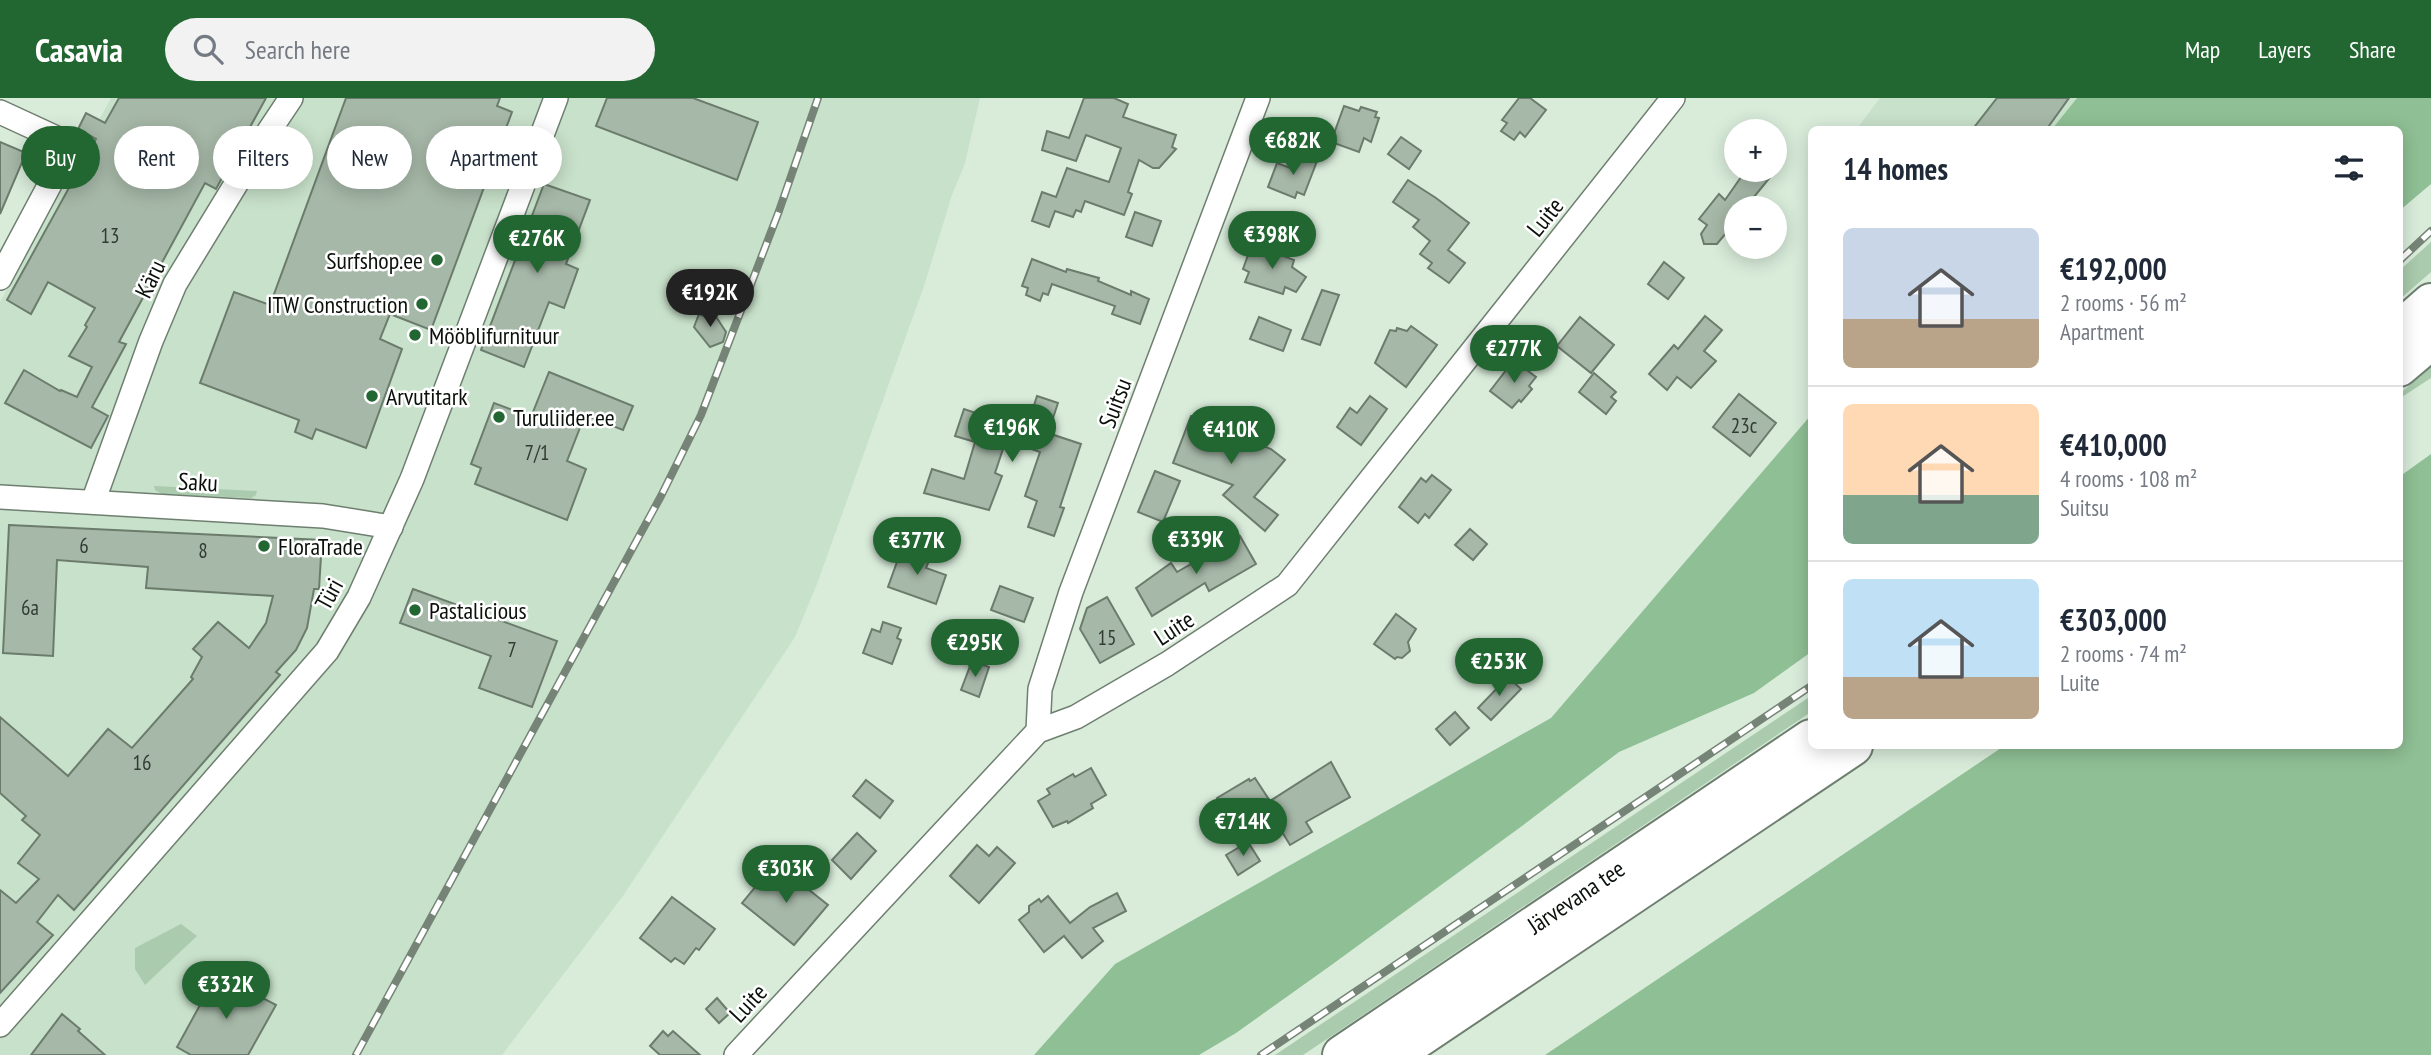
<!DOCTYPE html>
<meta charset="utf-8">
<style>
body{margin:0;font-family:"PT Sans Narrow",sans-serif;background:#f2f2f3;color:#1f2937;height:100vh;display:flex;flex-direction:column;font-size:26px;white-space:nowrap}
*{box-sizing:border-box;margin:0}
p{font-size:23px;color:#747a83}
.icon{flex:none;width:38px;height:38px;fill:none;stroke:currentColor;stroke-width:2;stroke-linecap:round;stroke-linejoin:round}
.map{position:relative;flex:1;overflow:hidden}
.panel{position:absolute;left:1808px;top:28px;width:595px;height:623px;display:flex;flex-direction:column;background:#fff;border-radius:10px;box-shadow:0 4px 18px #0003}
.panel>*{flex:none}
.guide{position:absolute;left:21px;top:28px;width:665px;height:63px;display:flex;gap:14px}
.tools{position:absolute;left:1724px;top:21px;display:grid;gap:14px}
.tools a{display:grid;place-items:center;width:63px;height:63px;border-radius:50%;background:#fff;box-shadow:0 4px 18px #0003;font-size:35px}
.price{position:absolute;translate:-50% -60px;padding:0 16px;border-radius:24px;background:#226631;color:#fff;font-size:23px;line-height:46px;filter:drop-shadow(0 2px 4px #0008)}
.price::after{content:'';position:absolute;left:50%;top:42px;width:21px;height:16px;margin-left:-10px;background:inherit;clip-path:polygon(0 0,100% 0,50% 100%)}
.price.current{background:#222;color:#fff}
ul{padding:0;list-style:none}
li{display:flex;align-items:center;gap:21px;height:175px;padding:0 35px}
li+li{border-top:2px solid #e0e1e3}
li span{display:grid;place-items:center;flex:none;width:196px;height:140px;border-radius:10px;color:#555}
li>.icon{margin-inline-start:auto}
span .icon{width:84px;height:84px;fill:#fffc;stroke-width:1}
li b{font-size:30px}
h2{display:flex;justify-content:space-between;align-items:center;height:84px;padding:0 35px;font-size:30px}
.chip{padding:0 24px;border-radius:32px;background:#fff;box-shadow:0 4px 18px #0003;font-size:24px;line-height:63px}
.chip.current{background:#226631;color:#fff}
header{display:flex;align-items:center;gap:42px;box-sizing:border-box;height:98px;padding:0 35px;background:#226631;color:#fff}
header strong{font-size:33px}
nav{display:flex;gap:38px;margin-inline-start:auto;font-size:24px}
.search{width:490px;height:63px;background:#f2f2f3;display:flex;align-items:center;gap:18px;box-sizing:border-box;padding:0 24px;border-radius:38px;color:#747a83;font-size:26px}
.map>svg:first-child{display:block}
.built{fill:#c8e1ca}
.green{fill:#aacbad}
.forest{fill:#8fbf94}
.building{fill:#a6b8a8;stroke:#6b7c6d;stroke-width:2}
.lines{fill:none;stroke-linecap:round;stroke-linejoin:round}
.street-casing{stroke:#6e7f70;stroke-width:26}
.highway-casing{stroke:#6e7f70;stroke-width:42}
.street{stroke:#fff;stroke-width:23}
.highway{stroke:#fff;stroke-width:38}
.rail-casing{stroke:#768477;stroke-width:8}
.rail{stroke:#fff;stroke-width:5;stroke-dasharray:16;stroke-linecap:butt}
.poi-dot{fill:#226631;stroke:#fff;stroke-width:2.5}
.labels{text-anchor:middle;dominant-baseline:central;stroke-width:5;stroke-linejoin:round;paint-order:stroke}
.number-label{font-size:21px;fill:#313b32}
.street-label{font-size:24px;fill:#0a110b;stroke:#fff}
.poi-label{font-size:24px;fill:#0a110b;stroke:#fff;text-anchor:start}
</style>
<header>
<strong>Casavia</strong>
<div class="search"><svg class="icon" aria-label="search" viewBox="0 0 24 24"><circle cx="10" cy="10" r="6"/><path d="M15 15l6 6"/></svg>Search here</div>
<nav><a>Map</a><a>Layers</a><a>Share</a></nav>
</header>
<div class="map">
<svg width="2431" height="957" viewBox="0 0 2431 957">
<rect width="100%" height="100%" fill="#d9ecda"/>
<g class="built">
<path d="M111,0h869l-15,65 -13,32 -28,91 -107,298 -22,53 -172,259 -121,159h-502v-753z"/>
<path d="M1880,0h197l-25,31 -196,1z"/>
</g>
<g class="green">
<path d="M2431,144v30l-32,28v-29z"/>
<path d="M2431,269v11l-32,21v-5z"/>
<path d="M154,388l103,5 -1,4 -5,3 -89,-4 -7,-4z"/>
<path d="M1811,598v16l-442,299 -66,44h-28z"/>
<path d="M181,826l16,12 -52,49 -10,-16v-21z"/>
</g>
<g class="forest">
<path d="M2077,0h354v86l-32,27v-81l-347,-1z"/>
<path d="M1811,317v237l-57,41 -135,59 -97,74 -192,140 -94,67 -37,22h-165l81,-91 436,-246z"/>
<path d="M2431,356v601h-886l459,-309h395v-269z"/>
</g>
<g class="building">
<path d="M119,0h147l-50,91 -11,-6 -86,159 7,2 -34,63 16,9 -17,32 -86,-45 19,-33 36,21 1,-1 16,7 15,-30 -23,-11 18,-29 -2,-2 10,-17 -47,-26 -17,32 -24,-14 89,-161 -18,-10 8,-16 19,10z"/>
<path d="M346,0h154l-3,8 15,6 -81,218 -41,-16 -10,25 22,10 -36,99 -50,-19 -4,10 -17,-7 4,-12 -99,-37 34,-91 36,13z"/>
<path d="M607,0h86l65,24 -21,58 -141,-54z"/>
<path d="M1084,0h30l14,6 -5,13 53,18 -4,12 4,2 -17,19h-6l-14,-8 -11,32 4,2 -8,21 -39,-14 -4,11 -5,-2 -3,7 -18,-6 -6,16 -17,-6 10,-29 14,5 11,-29 42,14 12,-34 -35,-13 -10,26 -34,-11 5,-19 22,7z"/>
<path d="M1519,0h11l16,12 -21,27 -5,-5 -6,8 -13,-9 6,-8 -5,-3z"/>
<path d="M1997,0h72l-23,32h-74z"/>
<path d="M1344,8l15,5 2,-4 16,5 -2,5 4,1 -8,24 -7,-4 -5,14 -28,-10z"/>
<path d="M1401,39l20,14 -12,18 -21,-15z"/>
<path d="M0,44l26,11 -26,61z"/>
<path d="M1299,56l18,7 -13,34 -7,-3 -2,6 -27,-11 9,-24 16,6z"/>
<path d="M1746,72h30l-31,38h-9v13l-19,23h-13l-3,-10 6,-9 -8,-6 20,-25 6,6z"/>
<path d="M1408,82l28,18 33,25 -21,27 17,13 -16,20 -21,-15 4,-5 -12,-9 10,-13 -17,-14 6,-7 -26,-18z"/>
<path d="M544,86l46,16 -24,64 12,5 -14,39 -15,-6 -25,65 -43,-17z"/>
<path d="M1135,114l26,9 -9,25 -26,-9z"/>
<path d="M1252,146l42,16 -2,7 14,10 -10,15 -11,-5 -2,7 -38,-12 4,-10 -6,-3z"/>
<path d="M1032,161l34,13 1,-3 32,9 -1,3 33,14v-4l18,8 -9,25 -28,-10 3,-8 -63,-22 -4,11 -5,-2 -3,8 -14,-6 2,-7 -6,-2z"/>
<path d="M1664,164l20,16 -16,21 -20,-15z"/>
<path d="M1322,192l17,5 -19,50 -18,-6z"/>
<path d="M709,208l17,26 -3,10 -13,5 -16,-20 5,-13 7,3z"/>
<path d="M1705,218l17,14 -18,21 12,10 -25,27 -14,-11 -10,13 -18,-16 25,-29 4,4z"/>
<path d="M1259,219l32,13 -8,21 -33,-12z"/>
<path d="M1580,219l34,28 -23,28 -34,-27z"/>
<path d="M1411,228l26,19 -31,42 -31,-24 15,-33 6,1 1,-3 10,3z"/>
<path d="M1514,262l22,17 -7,9 3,3 -11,13 -2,-2 -7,8 -22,-17z"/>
<path d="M549,274l84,34 -10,24 -38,-15 -18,46 19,8 -19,51 -92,-36 6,-16 -10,-4 23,-61 37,14z"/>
<path d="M1594,275l22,19 -5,5 5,4 -10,13 -27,-22z"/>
<path d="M1739,296l37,29 -26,33 -37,-29z"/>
<path d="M1037,298l21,7 -10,30 33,11 -21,63 4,1 -10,28 -26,-9 9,-26 -12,-5 15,-44 -34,-12 -11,33 7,3 -13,34 -65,-17 8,-24 32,10 11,-37 -20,-6 9,-27 62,21z"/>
<path d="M1370,298l17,13 -26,36 -24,-18 13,-19 7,5z"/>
<path d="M1191,318l80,33 14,11 -31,37 24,18 -13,16 -42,-36 10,-10 -60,-22z"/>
<path d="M1155,373l25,10 -17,41 -25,-10z"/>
<path d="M1432,377l19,15 -22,28 -4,-4 -7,9 -19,-16 22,-29 5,4z"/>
<path d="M9,427l313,15 -3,49h-5l-7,39 -11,22 -20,22 4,3 -206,235 -16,-15 -21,27 16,13 -53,58v-103l16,13 23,-24 -21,-16 22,-28 -18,-15 4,-4 -26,-23v-76l68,59 40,-47 24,19 61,-69 -2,-2 11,-20 -9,-8 25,-27 31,26 17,-25 7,-27 -127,-8 2,-21 -91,-7 -4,96 -50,-3z"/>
<path d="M1470,431l17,15 -14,16 -18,-15z"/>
<path d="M1240,438l16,28 -47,27 -4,-8 -53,33 -16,-28 35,-25 6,9z"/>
<path d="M902,450l28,10 -4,10 20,7 -10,29 -48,-17z"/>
<path d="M1000,488l33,12 -9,24 -33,-12z"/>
<path d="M413,491l144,52 -25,66 -53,-19 12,-32 -91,-33z"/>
<path d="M1107,499l27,47 -34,19 -20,-34 7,-21z"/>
<path d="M1396,516l20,15 -8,13 2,9 -8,7 -5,-1 -2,2 -21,-15z"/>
<path d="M883,524l18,6 -4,10 4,2 -9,24 -29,-11 9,-24 8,3z"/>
<path d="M972,563l17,6 -10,30 -18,-7z"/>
<path d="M1508,579l13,12 -30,31 -13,-12z"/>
<path d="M1455,614l14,16 -19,17 -14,-16z"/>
<path d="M1331,664l19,35 -44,25 6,10 -22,13 -22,-36 -32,20 -19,-31 32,-19 1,2 5,-3 15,23z"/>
<path d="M1091,670l15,27 -15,9 2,4 -25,15 -1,-2 -14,6 -15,-26 12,-7 -3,-5 26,-15 2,3z"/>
<path d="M866,682l27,21 -13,17 -27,-22z"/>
<path d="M857,735l19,18 -25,28 -19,-19z"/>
<path d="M1248,744l12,19 -22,14 -12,-20z"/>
<path d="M977,747l12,11 8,-9 18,16 -36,40 -29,-27z"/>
<path d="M779,768l49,39 -34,40 -52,-42 14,-17 4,3z"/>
<path d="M1117,795l9,18 -33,17 10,13 -21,17 -18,-22 -20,16 -25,-32 10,-8v-6l10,-7 2,3 7,-6 22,27 20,-16z"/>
<path d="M672,799l43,32 -16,21 -3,-2 -12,16 -9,-6 -4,4 -31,-24z"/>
<path d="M217,876l59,31 -28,50h-57l-14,-8z"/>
<path d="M717,900l13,15 -11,10 -13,-14z"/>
<path d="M62,916l18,15 -2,2 27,24h-74z"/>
<path d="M663,933l5,5 5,-5 27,24h-40l-10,-9z"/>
</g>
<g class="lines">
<g class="street-casing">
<g id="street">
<path d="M0,14l65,30v14l-65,122"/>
<path d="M0,399l323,19 68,11"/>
<path d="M93,404l58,-161 24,-57 86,-141 30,-45"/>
<path d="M1038,633l2,-42 31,-97 187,-494"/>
<path d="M0,927l327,-374 32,-54 53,-118 144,-381"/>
<path d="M736,957l302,-324 38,-14 91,-53 120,-79 386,-487"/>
</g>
</g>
<g class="highway-casing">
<g id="highway">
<path d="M2399,233l32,-28"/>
<path d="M2399,269l32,-27"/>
<path d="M1342,957l469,-316"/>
<path d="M1393,957l460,-309"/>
</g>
</g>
<use href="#street" class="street"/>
<use href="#highway" class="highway"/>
<g class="rail-casing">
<g id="rail">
<path d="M2399,163l32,-30"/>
<path d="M356,957l305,-559 40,-81 78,-204 39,-113"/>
<path d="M1261,957l550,-369"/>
</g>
</g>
<use href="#rail" class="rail"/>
</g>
<g class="poi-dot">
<circle cx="437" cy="162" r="7"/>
<circle cx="422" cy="206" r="7"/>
<circle cx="415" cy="237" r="7"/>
<circle cx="372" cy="298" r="7"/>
<circle cx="499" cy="319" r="7"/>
<circle cx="264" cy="448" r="7"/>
<circle cx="415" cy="512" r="7"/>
</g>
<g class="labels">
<g class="number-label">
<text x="110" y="137">13</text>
<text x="1744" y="327">23c</text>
<text x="537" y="354">7/1</text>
<text x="84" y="447">6</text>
<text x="203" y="452">8</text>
<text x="30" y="509">6a</text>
<text x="1107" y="539">15</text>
<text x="512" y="551">7</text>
<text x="142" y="664">16</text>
</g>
<g class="street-label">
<text transform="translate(1545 119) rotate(-51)">Luite</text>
<text transform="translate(150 181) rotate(-64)">Käru</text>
<text transform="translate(1115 305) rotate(-69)">Suitsu</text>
<text transform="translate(198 384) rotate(3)">Saku</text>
<text transform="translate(329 496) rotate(-61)">Türi</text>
<text transform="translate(1174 530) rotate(-33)">Luite</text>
<text transform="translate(1576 799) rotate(-34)">Järvevana tee</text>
<text transform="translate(748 905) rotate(-47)">Luite</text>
</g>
<g class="poi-label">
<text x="423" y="162" text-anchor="end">Surfshop.ee</text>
<text x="408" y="206" text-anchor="end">ITW Construction</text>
<text x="429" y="237">Mööblifurnituur</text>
<text x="386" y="298">Arvutitark</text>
<text x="513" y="319">Turuliider.ee</text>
<text x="278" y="448">FloraTrade</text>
<text x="429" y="512">Pastalicious</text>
</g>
</g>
</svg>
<div class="tools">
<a>+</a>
<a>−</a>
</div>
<b class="price" style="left:1293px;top:79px">€682K</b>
<b class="price" style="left:1272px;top:173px">€398K</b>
<b class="price" style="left:537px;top:177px">€276K</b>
<b class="price current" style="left:710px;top:231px">€192K</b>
<b class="price" style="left:1514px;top:287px">€277K</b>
<b class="price" style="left:1012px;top:366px">€196K</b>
<b class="price" style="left:1231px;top:368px">€410K</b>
<b class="price" style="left:1196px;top:478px">€339K</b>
<b class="price" style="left:917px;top:479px">€377K</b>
<b class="price" style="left:975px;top:581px">€295K</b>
<b class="price" style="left:1499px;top:600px">€253K</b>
<b class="price" style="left:1243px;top:760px">€714K</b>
<b class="price" style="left:786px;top:807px">€303K</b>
<b class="price" style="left:226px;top:923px">€332K</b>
<div class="guide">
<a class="chip current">Buy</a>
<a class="chip">Rent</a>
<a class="chip">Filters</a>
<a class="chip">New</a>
<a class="chip">Apartment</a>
</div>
<section class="panel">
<h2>14 homes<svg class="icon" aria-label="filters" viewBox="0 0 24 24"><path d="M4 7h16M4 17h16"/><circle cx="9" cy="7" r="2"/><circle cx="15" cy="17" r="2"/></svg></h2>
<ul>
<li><span style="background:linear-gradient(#c9d6e8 65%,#b9a48a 0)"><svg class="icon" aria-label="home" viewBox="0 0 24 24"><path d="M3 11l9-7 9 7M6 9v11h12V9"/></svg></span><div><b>€192,000</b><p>2 rooms · 56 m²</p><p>Apartment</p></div></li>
<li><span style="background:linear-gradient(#ffd9b3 65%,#7fa58c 0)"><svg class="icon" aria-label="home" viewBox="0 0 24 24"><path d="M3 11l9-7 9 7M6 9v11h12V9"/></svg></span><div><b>€410,000</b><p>4 rooms · 108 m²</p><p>Suitsu</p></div></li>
<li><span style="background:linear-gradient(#bfe0f5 70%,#b9a48a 0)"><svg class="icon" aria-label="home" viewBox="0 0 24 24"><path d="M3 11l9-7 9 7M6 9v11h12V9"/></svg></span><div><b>€303,000</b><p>2 rooms · 74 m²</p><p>Luite</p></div></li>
</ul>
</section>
</div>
